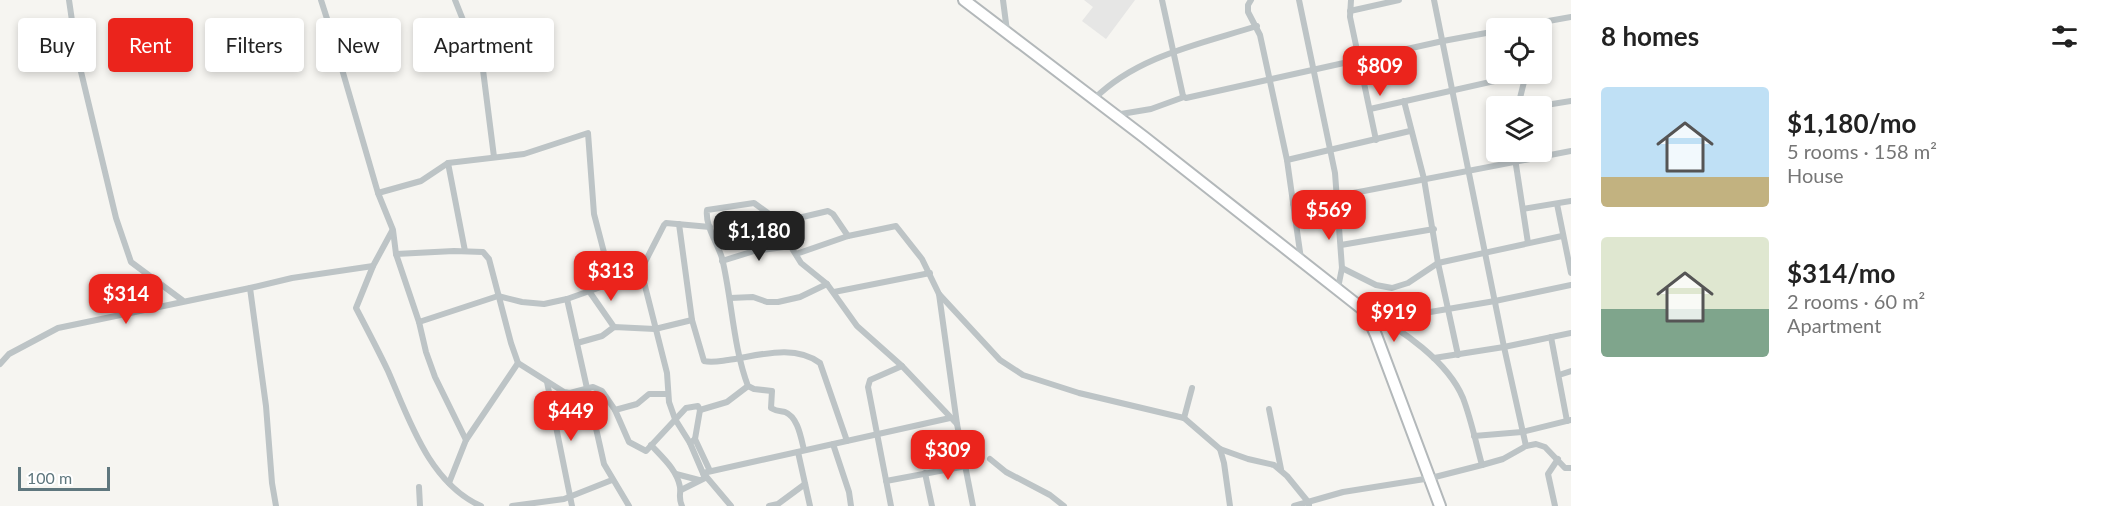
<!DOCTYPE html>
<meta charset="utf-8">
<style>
body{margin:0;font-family:Lato,sans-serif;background:#f6f6f6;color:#222;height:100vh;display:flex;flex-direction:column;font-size:22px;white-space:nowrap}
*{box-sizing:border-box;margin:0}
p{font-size:20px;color:#767676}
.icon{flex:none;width:33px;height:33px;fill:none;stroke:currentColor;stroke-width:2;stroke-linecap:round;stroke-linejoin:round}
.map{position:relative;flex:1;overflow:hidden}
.panel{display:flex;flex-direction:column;background:#fff;width:540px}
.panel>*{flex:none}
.guide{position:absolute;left:18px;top:18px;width:570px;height:54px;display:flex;gap:12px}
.fabs{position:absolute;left:1486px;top:18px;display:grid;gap:12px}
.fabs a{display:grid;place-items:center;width:66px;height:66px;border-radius:6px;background:#fff;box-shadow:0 3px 9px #0003;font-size:30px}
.scale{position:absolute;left:18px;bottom:15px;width:92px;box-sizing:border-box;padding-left:6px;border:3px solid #5f777e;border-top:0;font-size:16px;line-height:21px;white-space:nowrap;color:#5f777e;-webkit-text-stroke:4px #fff;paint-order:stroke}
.price{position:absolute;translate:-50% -51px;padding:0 14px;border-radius:12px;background:#eb241c;color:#fff;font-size:20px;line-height:39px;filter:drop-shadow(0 2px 3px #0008)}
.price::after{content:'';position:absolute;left:50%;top:36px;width:18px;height:14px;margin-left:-9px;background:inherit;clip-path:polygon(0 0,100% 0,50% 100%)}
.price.on{background:#222;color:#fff}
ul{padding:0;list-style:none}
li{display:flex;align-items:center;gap:18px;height:150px;padding:0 30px}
li span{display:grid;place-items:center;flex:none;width:168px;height:120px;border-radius:6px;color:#555}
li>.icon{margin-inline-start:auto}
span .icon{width:72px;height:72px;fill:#fffc;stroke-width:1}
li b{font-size:26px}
h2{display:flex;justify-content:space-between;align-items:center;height:72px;padding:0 30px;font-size:26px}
.pill{padding:0 21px;border-radius:6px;background:#fff;box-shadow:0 3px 9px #0003;font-size:21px;line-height:54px}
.pill.on{background:#eb241c;color:#fff}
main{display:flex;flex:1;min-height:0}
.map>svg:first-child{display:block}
.built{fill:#e6e6e5}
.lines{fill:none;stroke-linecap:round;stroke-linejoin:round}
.highway-casing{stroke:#b3b8ba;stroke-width:14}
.street{stroke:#bdc4c6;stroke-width:6}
.highway{stroke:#fff;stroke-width:10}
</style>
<main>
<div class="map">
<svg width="1571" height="506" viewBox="0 0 1571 506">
<rect width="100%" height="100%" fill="#f6f5f1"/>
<path class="built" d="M1084,0h51l-29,39 -24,-18 11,-14z"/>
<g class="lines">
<g class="highway-casing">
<path id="highway" d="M964,0l180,137 221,174 11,24 64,171"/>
</g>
<g class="street">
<path d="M69,0l8,55 39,163 15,44 51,38"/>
<path d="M321,0l9,28 48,165 15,37 3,24 23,68 7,30 9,25 31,63"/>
<path d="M455,0l28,70 11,87"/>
<path d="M1003,0l4,31"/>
<path d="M1162,0l21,96 3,2 257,-57 54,-10"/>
<path d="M1251,0l-3,5v7l12,23 27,125 14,99"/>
<path d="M1299,0l36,173 7,95 -4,20"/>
<path d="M1351,0l-1,17 26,123"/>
<path d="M1434,0l70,347 22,99"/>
<path d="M1350,11l49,-11"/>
<path d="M1509,28l62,-11"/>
<path d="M1094,99c43,-43 106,-55 163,-73"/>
<path d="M1404,101l20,78 14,84 20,92"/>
<path d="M1540,106l31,-5"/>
<path d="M1370,109l156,-35 -8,32"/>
<path d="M1115,115l36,-6 33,-12"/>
<path d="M1514,152l14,91"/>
<path d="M1287,160l123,-29"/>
<path d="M448,163l17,88"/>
<path d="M378,193l43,-12 27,-18 76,-9 64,-21 6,81 18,69"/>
<path d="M1338,196l233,-45"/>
<path d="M1293,204l45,-5"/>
<path d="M1557,204l14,69"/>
<path d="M1523,209l48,-8"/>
<path d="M777,223l51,-12 5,3 15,22"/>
<path d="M679,224l13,96"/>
<path d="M392,231l-19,35 -17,42c11,21 22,42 32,63 21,48 41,112 93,135"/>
<path d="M1341,245l93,-16"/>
<path d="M396,254l58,-3 29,1 6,7 22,84 7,20 46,29 6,1 23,-6 9,4 13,19 14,32 17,9 40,-43 12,-2 2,4 -5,29 -5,4"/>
<path d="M796,254l52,-18 48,-10 26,33 17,35 18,130 16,82"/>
<path d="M722,261l32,-10 37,-5"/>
<path d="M1342,268l34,17 16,3 16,-5 30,-20 124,-27"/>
<path d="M589,291l25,36"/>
<path d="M834,292l96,-19"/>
<path d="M939,294l61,66 23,15 56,18 105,25 36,31 28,10 26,6 13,11 22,27v3"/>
<path d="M730,298l23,-1 14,5h11l22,-5 27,-13"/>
<path d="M567,299l37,165 25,42"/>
<path d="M1367,312c35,17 81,50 96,86 8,21 13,45 19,67"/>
<path d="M1383,320l112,-19 76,-16"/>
<path d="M419,322l79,-26 24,6 22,2 23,-5 45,-16 32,-1"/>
<path d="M1551,337l16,84"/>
<path d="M577,343l25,-7 12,-9 41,2 37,-9 12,41c8,2 16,0 24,-1 29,-4 66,-17 92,3l27,78"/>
<path d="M1434,358l70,-11 67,-14"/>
<path d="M0,364l9,-10 49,-26 192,-40"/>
<path d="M1559,375l12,-4"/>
<path d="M547,382l25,124"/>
<path d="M1269,409l12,60"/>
<path d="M615,410l22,-6 12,-10h19"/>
<path d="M700,410l27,-8 21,-16"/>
<path d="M1184,418l8,-30"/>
<path d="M1474,436l48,-4 49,-12"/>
<path d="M695,439l15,32"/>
<path d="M833,444l16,48 2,14"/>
<path d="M651,445c12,13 26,25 29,42 1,7 -2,11 2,19"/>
<path d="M1220,449l4,14 6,43"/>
<path d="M804,450c-3,-12 -6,-33 -19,-38 -6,-1 -9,-1 -14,-4l1,-17 -18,-2 -6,-3c-15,-39 -16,-87 -26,-128 -5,-16 -17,-32 -15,-48l47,-7 18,13 29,47 26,21 30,42 45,40 55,58"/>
<path d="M798,452l12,54"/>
<path d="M990,459l16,13 44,23 14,11"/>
<path d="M925,473l7,33"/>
<path d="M676,474l23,6"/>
<path d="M704,474l27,32"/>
<path d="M705,478l-15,-35 -15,-24 -6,-17 -2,-29 -23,-91v-18l20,-39 2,-2 44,4"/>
<path d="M886,481l80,-15"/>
<path d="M449,483l17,-43 52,-77"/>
<path d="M419,487l1,19"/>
<path d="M681,490l24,-12 -2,-5 247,-55"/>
<path d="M276,506l-4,-23 -6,-77 -16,-118 42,-10 81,-12"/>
<path d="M512,506l52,-7 48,-19"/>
<path d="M769,506l9,-2 27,-20"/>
<path d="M891,506l-23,-119 2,-7 32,-14"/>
<path d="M1294,506l49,-14 88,-14 51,-13 21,-6 23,-13 10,-2 9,3 20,21h6"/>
<path d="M1555,506l-7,-32 10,-15"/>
</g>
<use href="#highway" class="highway"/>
</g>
</svg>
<div class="fabs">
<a><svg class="icon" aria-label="locate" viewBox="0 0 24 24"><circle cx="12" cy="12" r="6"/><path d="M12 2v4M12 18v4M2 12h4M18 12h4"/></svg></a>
<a><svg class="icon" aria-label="layers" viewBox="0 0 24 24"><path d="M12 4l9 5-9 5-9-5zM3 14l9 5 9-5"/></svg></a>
</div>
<div class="scale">100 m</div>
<b class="price" style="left:1380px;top:97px">$809</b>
<b class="price" style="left:1329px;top:241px">$569</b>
<b class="price on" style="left:759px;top:262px">$1,180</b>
<b class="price" style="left:611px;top:302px">$313</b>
<b class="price" style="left:126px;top:325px">$314</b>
<b class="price" style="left:1394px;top:343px">$919</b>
<b class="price" style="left:571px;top:442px">$449</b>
<b class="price" style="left:948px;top:481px">$309</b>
<div class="guide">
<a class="pill">Buy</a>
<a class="pill on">Rent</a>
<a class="pill">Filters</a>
<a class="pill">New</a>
<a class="pill">Apartment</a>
</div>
</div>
<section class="panel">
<h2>8 homes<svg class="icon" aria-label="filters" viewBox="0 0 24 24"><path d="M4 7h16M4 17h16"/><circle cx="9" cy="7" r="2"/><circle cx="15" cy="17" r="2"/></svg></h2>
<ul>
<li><span style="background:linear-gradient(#bfe0f5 75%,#c2b280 0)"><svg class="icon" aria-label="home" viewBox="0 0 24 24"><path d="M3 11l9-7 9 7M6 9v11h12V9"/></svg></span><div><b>$1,180/mo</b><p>5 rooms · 158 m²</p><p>House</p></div></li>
<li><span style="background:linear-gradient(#dfe7d0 60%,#7fa58c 0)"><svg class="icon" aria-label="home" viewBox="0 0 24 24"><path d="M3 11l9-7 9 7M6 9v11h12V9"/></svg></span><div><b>$314/mo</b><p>2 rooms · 60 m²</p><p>Apartment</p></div></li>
</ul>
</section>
</main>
